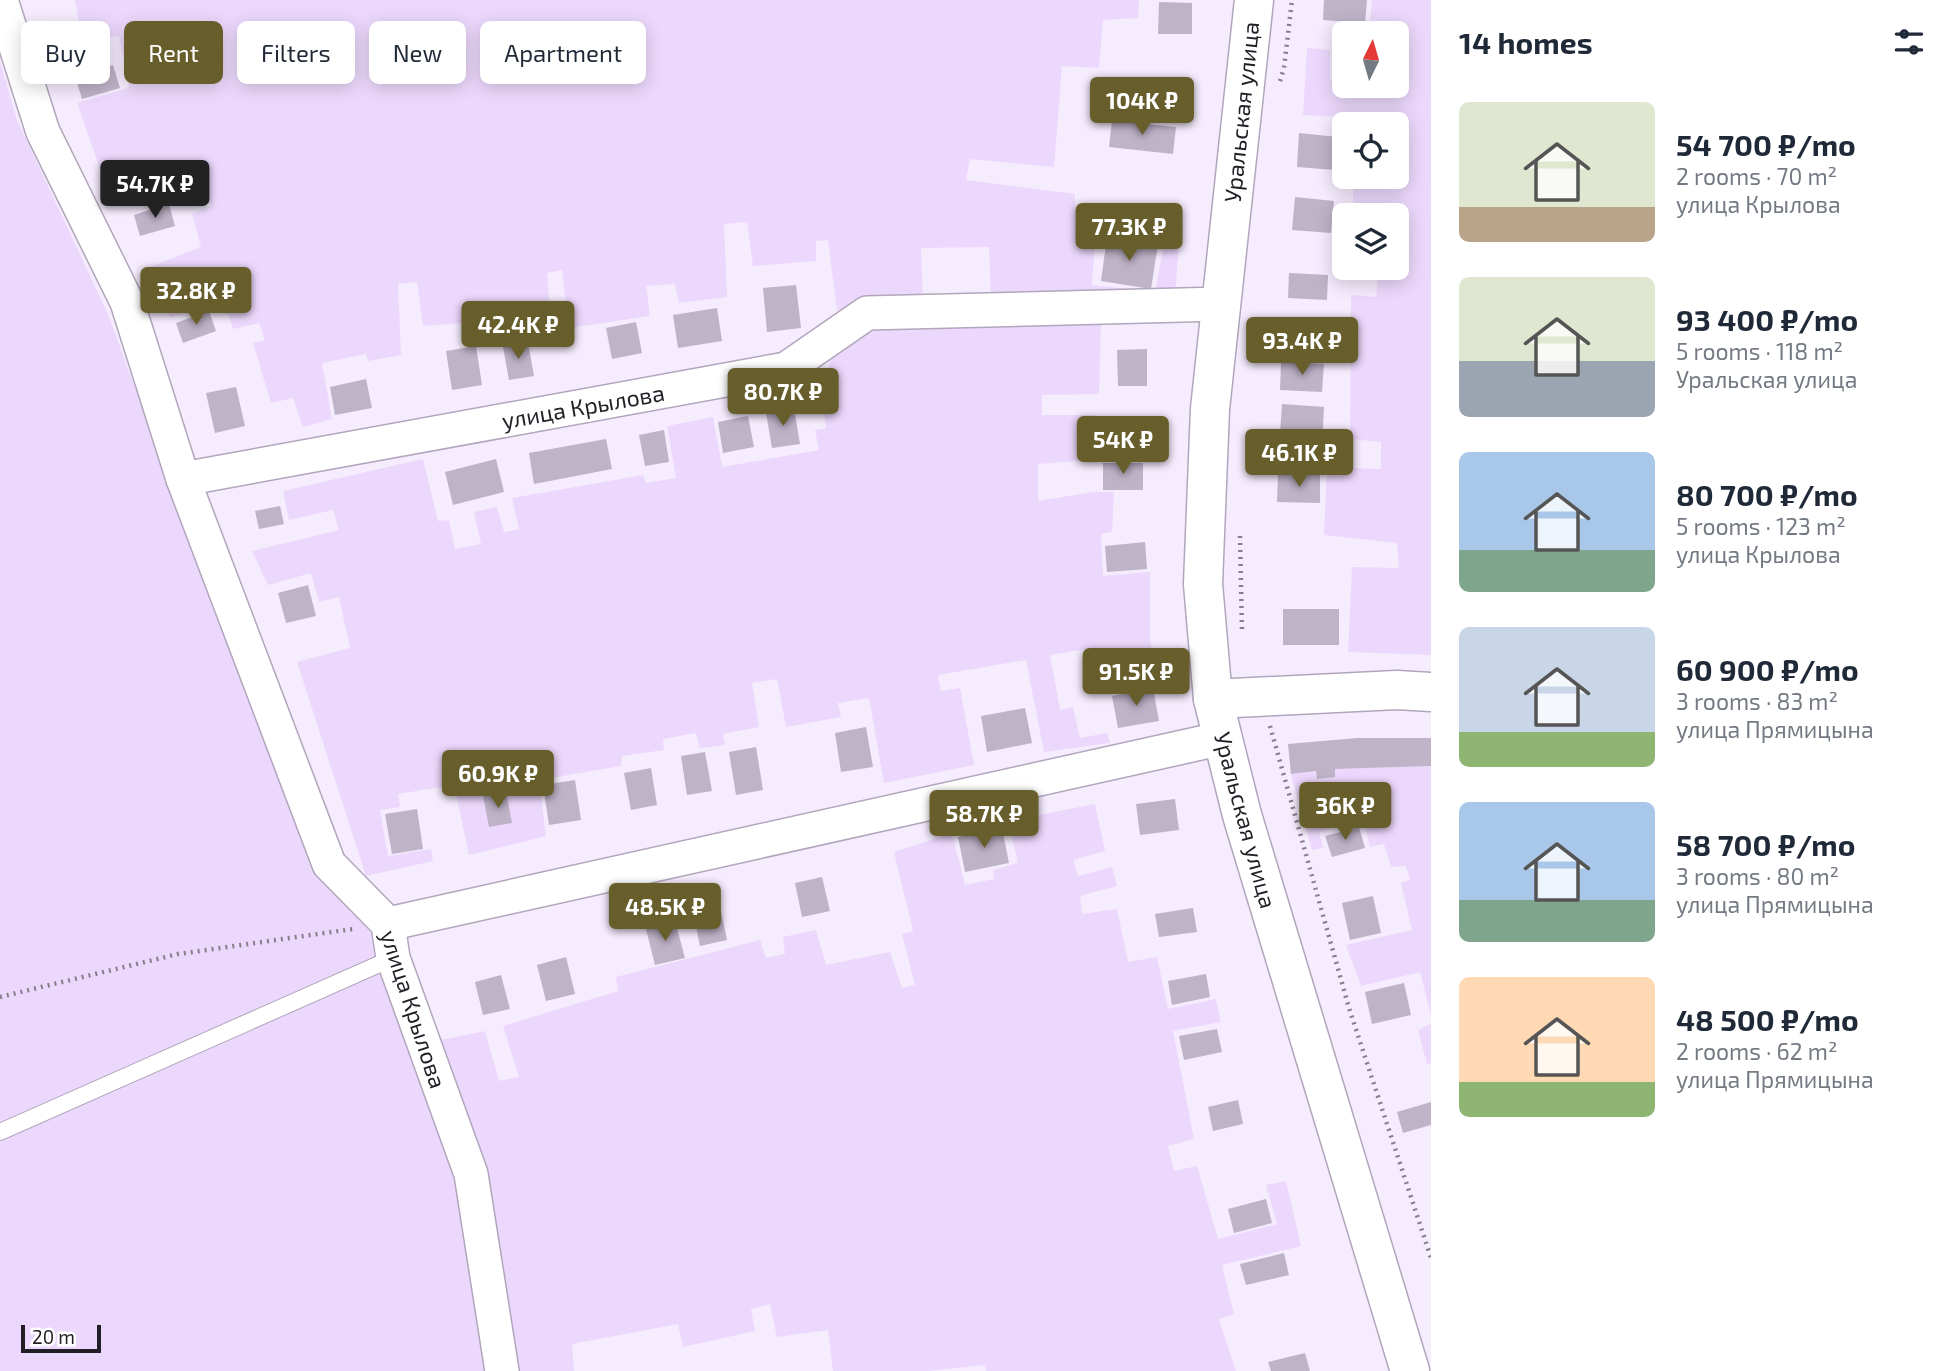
<!DOCTYPE html>
<meta charset="utf-8">
<style>
body{margin:0;font-family:"Exo 2",sans-serif;background:#f2f2f3;color:#1f2937;height:100vh;display:flex;flex-direction:column;font-size:26px;white-space:nowrap}
*{box-sizing:border-box;margin:0}
p{font-size:23px;color:#747a83}
.icon{flex:none;width:38px;height:38px;fill:none;stroke:currentColor;stroke-width:2;stroke-linecap:round;stroke-linejoin:round}
.map{position:relative;flex:1;overflow:hidden}
.panel{display:flex;flex-direction:column;background:#fff;width:525px}
.panel>*{flex:none}
.hud{position:absolute;left:21px;top:21px;width:665px;height:63px;display:flex;gap:14px}
.needle{width:46px;rotate:5deg}
.fabs{position:absolute;left:1332px;top:21px;display:grid;gap:14px}
.fabs a{display:grid;place-items:center;width:77px;height:77px;border-radius:10px;background:#fff;box-shadow:0 4px 18px #0003;font-size:35px}
.scale{position:absolute;left:21px;bottom:18px;width:80px;box-sizing:border-box;padding-left:7px;border:4px solid #221e25;border-top:0;font-size:19px;line-height:24px;white-space:nowrap;color:#221e25;-webkit-text-stroke:5px #fff;paint-order:stroke}
.price{position:absolute;translate:-50% -60px;padding:0 16px;border-radius:7px;background:#675e2b;color:#fff;font-size:23px;line-height:46px;filter:drop-shadow(0 2px 4px #0008)}
.price::after{content:'';position:absolute;left:50%;top:42px;width:21px;height:16px;margin-left:-10px;background:inherit;clip-path:polygon(0 0,100% 0,50% 100%)}
.price.active{background:#222;color:#fff}
ul{padding:0;list-style:none}
li{display:flex;align-items:center;gap:21px;height:175px;padding:0 28px}
li span{display:grid;place-items:center;flex:none;width:196px;height:140px;border-radius:10px;color:#555}
li>.icon{margin-inline-start:auto}
span .icon{width:84px;height:84px;fill:#fffc;stroke-width:1}
li b{font-size:30px}
h2{display:flex;justify-content:space-between;align-items:center;height:84px;padding:0 28px;font-size:30px}
.chip{padding:0 24px;border-radius:10px;background:#fff;box-shadow:0 4px 18px #0003;font-size:24px;line-height:63px}
.chip.active{background:#675e2b;color:#fff}
main{display:flex;flex:1;min-height:0}
.map>svg:first-child{display:block}
.green{fill:#ecd8fc}
.building{fill:#bfb3c8}
.lines{fill:none;stroke-linecap:round;stroke-linejoin:round}
.service-casing{stroke:#b1a6bb;stroke-width:18}
.minor-casing{stroke:#b1a6bb;stroke-width:36}
.tertiary-casing{stroke:#b1a6bb;stroke-width:41}
.primary-casing{stroke:#b1a6bb;stroke-width:41}
.path{stroke:#867f8b;stroke-width:4.5;stroke-dasharray:2 5;stroke-linecap:butt}
.service{stroke:#fff;stroke-width:16}
.minor{stroke:#fff;stroke-width:33}
.tertiary{stroke:#fff;stroke-width:38}
.primary{stroke:#fff;stroke-width:38}
.labels{text-anchor:middle;dominant-baseline:central;stroke-width:6;stroke-linejoin:round;paint-order:stroke}
.street-label{font-size:23px;fill:#221e25;stroke:#fff}
</style>
<main>
<div class="map">
<svg width="1431" height="1371" viewBox="0 0 1431 1371">
<rect width="100%" height="100%" fill="#f5ecfd"/>
<g class="green">
<path d="M75,0h1064l-1,18 -35,2 -4,48 -37,-2 -8,101 -84,-8 -4,21 109,14v33l21,2 -4,56 63,7 10,-53 14,3 -4,57 -184,1 -2,-53 -68,1 2,54 -86,8 -9,-70 -12,1v20l-63,5 -6,-44 -23,2 3,73 -48,6 -4,-19 -29,2 4,30 -81,12 -7,-58 -15,3 3,39 -59,7 -4,-10 -26,4 2,10 -40,3 -6,-44 -19,2 3,71 -33,6 -2,-7 -44,9 10,56 -29,8 -10,-29 -22,5 -18,-60 12,-3 -6,-17 -26,6 -9,-29 -54,18 -20,-51 51,-20 -9,-33 19,-8 -12,-30 -86,30 -36,-103 52,-15 -10,-52 -36,7z"/>
<path d="M1372,0h59v655l-83,-3 4,-85 47,1 -2,-25 -73,-8 3,-68 54,2v-27l-31,-3 1,-144 25,2 2,-21 -29,-3v-5h47v-53h-44l2,-38h42v-53h-40v-6l-53,-3 4,-67 23,2v31l14,1v4h52v-53h-27z"/>
<path d="M0,62l17,58 91,194 204,557 65,68 8,47 74,200 28,185h-487z"/>
<path d="M1101,322l-2,72 -57,1v20h53l-2,45 -55,4v37l55,-9h21l-2,40 -11,2 2,42 47,-4v64l5,34 -57,7 -6,-29 -42,7 10,55 13,-3 7,31 27,-5 3,10 -66,9 -18,-92 -88,15 3,16 19,-3 14,77 -90,18 -15,-85 -31,5 3,14 -55,10 -9,-48 -25,4 7,44 -36,7 2,11 -25,3 -4,-15 -33,6 1,11 -42,6 -1,10 -82,14 7,56 -77,19 -15,-70 -56,9 2,13 -20,3 8,46 43,-7 2,12 -67,15 -69,-214 53,-14 -11,-51 -20,5 -8,-29 -43,12 -16,-34 87,-21 -6,-20 -44,10 -6,-29 140,-32 15,62 11,-1 6,29 26,-5 -7,-32 23,-5 7,25 15,-3 -7,-31 131,-23 3,8 30,-5 -9,-52 46,-9 9,50 97,-17 -4,-20 11,-2 -4,-27 12,-4 -7,-43 40,-26z"/>
<path d="M1431,766v249l-11,-43 -59,14 -15,-41 66,-15 -11,-47 9,-3 -4,-14 -15,1 -7,-23 -14,3 -6,-26 -45,11 4,16 -11,2 -21,-76 25,-3 2,8 17,-2v-8z"/>
<path d="M1095,804l10,47 -32,9 5,16 34,-9 5,19 -37,10 2,18 35,-5 11,53 29,-5 11,52 48,-10 5,23 -48,9 21,108 -26,7 6,25 23,-5 21,73 59,-15 -11,-39 20,-4 15,65 -79,19 12,49 -15,5 17,52h-250l-1,-6 -57,6h-95l-5,-41 -51,7 -7,-33 -19,5 4,22 -72,16 -5,-23 -106,20 2,27h-60l-40,-232 -33,-99 44,-9 14,50 20,-4 -16,-51 115,-35 -2,-14 144,-37 6,18 19,-4 -2,-17 33,-7 10,35 64,-13 12,36 13,-3 -13,-51 11,-3 -19,-79 58,-19 13,52 29,-6 -1,-9 25,-7 -10,-42z"/>
<path d="M1431,1024v39l-4,1 -9,-34z"/>
</g>
<g class="building">
<path d="M1324,0h43l-2,23 -42,-3z"/>
<path d="M1159,2l33,1v31h-34z"/>
<path d="M113,65l7,23 -38,11 -7,-23z"/>
<path d="M1112,120l64,7 -3,27 -64,-7z"/>
<path d="M1299,133l39,4 -3,33 -38,-3z"/>
<path d="M1295,197l39,4 -3,32 -39,-3z"/>
<path d="M169,204l6,22 -35,10 -6,-21z"/>
<path d="M1107,237l51,7 -7,45 -50,-8z"/>
<path d="M1289,273l39,2 -1,25 -39,-2z"/>
<path d="M796,285l5,43 -34,4 -4,-44z"/>
<path d="M717,308l5,33 -44,7 -5,-33z"/>
<path d="M209,311l7,20 -33,12 -7,-20z"/>
<path d="M636,322l6,31 -30,6 -6,-31z"/>
<path d="M528,343l6,33 -25,4 -6,-33z"/>
<path d="M476,346l6,39 -30,5 -6,-39z"/>
<path d="M1147,349v37h-29l-1,-36z"/>
<path d="M1281,362l43,2 -2,28 -42,-2z"/>
<path d="M366,379l6,29 -37,7 -5,-28z"/>
<path d="M236,387l9,39 -30,7 -9,-40z"/>
<path d="M1282,404l42,3 -2,42 -43,-2z"/>
<path d="M794,408l6,36 -28,4 -6,-35z"/>
<path d="M748,416l6,31 -31,6 -5,-31z"/>
<path d="M664,430l5,32 -24,4 -6,-31z"/>
<path d="M606,439l6,30 -78,15 -5,-31z"/>
<path d="M496,459l8,33 -51,13 -8,-33z"/>
<rect x="1103" y="463" width="40" height="27"/>
<path d="M1278,474l42,1v28l-43,-1z"/>
<path d="M280,506l4,18 -25,5 -4,-18z"/>
<path d="M1145,542l2,27 -40,3 -2,-26z"/>
<path d="M308,585l8,31 -30,7 -8,-30z"/>
<rect x="1283" y="609" width="56" height="36"/>
<path d="M1153,688l6,33 -41,7 -6,-32z"/>
<path d="M1025,708l7,35 -45,9 -6,-36z"/>
<path d="M866,727l7,40 -32,5 -6,-39z"/>
<path d="M1357,738h74v28l-96,3v8l-18,2 -1,-8 -25,3 -3,-30z"/>
<path d="M756,747l7,43 -27,5 -7,-43z"/>
<path d="M705,752l7,39 -25,4 -6,-39z"/>
<path d="M651,768l6,37 -26,5 -7,-37z"/>
<path d="M575,780l6,40 -32,5 -6,-40z"/>
<path d="M506,792l6,31 -23,4 -6,-31z"/>
<path d="M1175,799l4,31 -39,5 -4,-31z"/>
<path d="M417,809l6,40 -31,5 -7,-40z"/>
<path d="M1359,827l6,21 -33,9 -7,-21z"/>
<path d="M1002,828l7,35 -44,9 -7,-35z"/>
<path d="M822,877l8,34 -28,6 -7,-34z"/>
<path d="M1373,896l8,37 -31,7 -8,-37z"/>
<path d="M720,906l7,34 -27,6 -7,-34z"/>
<path d="M1193,908l4,24 -38,5 -4,-23z"/>
<path d="M675,921l10,37 -30,7 -9,-36z"/>
<path d="M566,957l9,37 -29,7 -9,-36z"/>
<path d="M1206,974l4,23 -38,8 -4,-24z"/>
<path d="M501,975l9,34 -27,6 -8,-33z"/>
<path d="M1404,983l7,32 -39,9 -7,-32z"/>
<path d="M1217,1029l5,23 -38,8 -5,-24z"/>
<path d="M1238,1100l5,24 -30,7 -5,-24z"/>
<path d="M1431,1102v23l-28,8 -6,-21z"/>
<path d="M1266,1199l6,24 -38,10 -6,-24z"/>
<path d="M1284,1253l5,22 -43,10 -6,-21z"/>
<path d="M1305,1353l5,18h-39l-3,-9z"/>
</g>
<g class="lines">
<g class="service-casing">
<path id="service" d="M0,1132l393,-174"/>
</g>
<g class="minor-casing">
<g id="minor">
<path d="M1,0l42,132 84,170 56,177"/>
<path d="M388,924l835,-186"/>
<path d="M502,1371l-31,-197 -78,-216 -5,-34 -59,-60 -146,-385 603,-110 81,-56 354,-9"/>
</g>
</g>
<g class="tertiary-casing">
<path id="tertiary" d="M1213,699l184,-9 34,2"/>
</g>
<g class="primary-casing">
<path id="primary" d="M1254,0l-44,409 -7,175 10,115 29,116 168,556"/>
</g>
<g class="path">
<path d="M1280,81l4,-13 8,-68"/>
<path d="M1240,536l2,96"/>
<path d="M1270,726l79,282 82,250"/>
<path d="M0,997l178,-43 175,-25"/>
</g>
<use href="#service" class="service"/>
<use href="#minor" class="minor"/>
<use href="#tertiary" class="tertiary"/>
<use href="#primary" class="primary"/>
</g>
<g class="labels">
<g class="street-label">
<text transform="translate(1241 112) rotate(-84)">Уральская улица</text>
<text transform="translate(583 406) rotate(-10)">улица Крылова</text>
<text transform="translate(1246 820) rotate(75)">Уральская улица</text>
<text transform="translate(414 1009) rotate(72)">улица Крылова</text>
</g>
</g>
</svg>
<div class="fabs">
<a><svg class="needle" viewBox="-14 -14 28 28"><path d="M0-13l5 13h-10z" fill="#e53935"/><path d="M0 13l5-13h-10z" fill="#747a83"/></svg></a>
<a><svg class="icon" aria-label="locate" viewBox="0 0 24 24"><circle cx="12" cy="12" r="6"/><path d="M12 2v4M12 18v4M2 12h4M18 12h4"/></svg></a>
<a><svg class="icon" aria-label="layers" viewBox="0 0 24 24"><path d="M12 4l9 5-9 5-9-5zM3 14l9 5 9-5"/></svg></a>
</div>
<div class="scale">20 m</div>
<b class="price" style="left:1142px;top:137px">104K ₽</b>
<b class="price active" style="left:155px;top:220px">54.7K ₽</b>
<b class="price" style="left:1129px;top:263px">77.3K ₽</b>
<b class="price" style="left:196px;top:327px">32.8K ₽</b>
<b class="price" style="left:518px;top:361px">42.4K ₽</b>
<b class="price" style="left:1302px;top:377px">93.4K ₽</b>
<b class="price" style="left:783px;top:428px">80.7K ₽</b>
<b class="price" style="left:1123px;top:476px">54K ₽</b>
<b class="price" style="left:1299px;top:489px">46.1K ₽</b>
<b class="price" style="left:1136px;top:708px">91.5K ₽</b>
<b class="price" style="left:498px;top:810px">60.9K ₽</b>
<b class="price" style="left:1345px;top:842px">36K ₽</b>
<b class="price" style="left:984px;top:850px">58.7K ₽</b>
<b class="price" style="left:665px;top:943px">48.5K ₽</b>
<div class="hud">
<a class="chip">Buy</a>
<a class="chip active">Rent</a>
<a class="chip">Filters</a>
<a class="chip">New</a>
<a class="chip">Apartment</a>
</div>
</div>
<section class="panel">
<h2>14 homes<svg class="icon" aria-label="filters" viewBox="0 0 24 24"><path d="M4 7h16M4 17h16"/><circle cx="9" cy="7" r="2"/><circle cx="15" cy="17" r="2"/></svg></h2>
<ul>
<li><span style="background:linear-gradient(#dfe7d0 75%,#b9a48a 0)"><svg class="icon" aria-label="home" viewBox="0 0 24 24"><path d="M3 11l9-7 9 7M6 9v11h12V9"/></svg></span><div><b>54 700 ₽/mo</b><p>2 rooms · 70 m²</p><p>улица Крылова</p></div></li>
<li><span style="background:linear-gradient(#dfe7d0 60%,#9aa5b1 0)"><svg class="icon" aria-label="home" viewBox="0 0 24 24"><path d="M3 11l9-7 9 7M6 9v11h12V9"/></svg></span><div><b>93 400 ₽/mo</b><p>5 rooms · 118 m²</p><p>Уральская улица</p></div></li>
<li><span style="background:linear-gradient(#a9c7e8 70%,#7fa58c 0)"><svg class="icon" aria-label="home" viewBox="0 0 24 24"><path d="M3 11l9-7 9 7M6 9v11h12V9"/></svg></span><div><b>80 700 ₽/mo</b><p>5 rooms · 123 m²</p><p>улица Крылова</p></div></li>
<li><span style="background:linear-gradient(#c9d6e8 75%,#8fb573 0)"><svg class="icon" aria-label="home" viewBox="0 0 24 24"><path d="M3 11l9-7 9 7M6 9v11h12V9"/></svg></span><div><b>60 900 ₽/mo</b><p>3 rooms · 83 m²</p><p>улица Прямицына</p></div></li>
<li><span style="background:linear-gradient(#a9c7e8 70%,#7fa58c 0)"><svg class="icon" aria-label="home" viewBox="0 0 24 24"><path d="M3 11l9-7 9 7M6 9v11h12V9"/></svg></span><div><b>58 700 ₽/mo</b><p>3 rooms · 80 m²</p><p>улица Прямицына</p></div></li>
<li><span style="background:linear-gradient(#ffd9b3 75%,#8fb573 0)"><svg class="icon" aria-label="home" viewBox="0 0 24 24"><path d="M3 11l9-7 9 7M6 9v11h12V9"/></svg></span><div><b>48 500 ₽/mo</b><p>2 rooms · 62 m²</p><p>улица Прямицына</p></div></li>
</ul>
</section>
</main>
